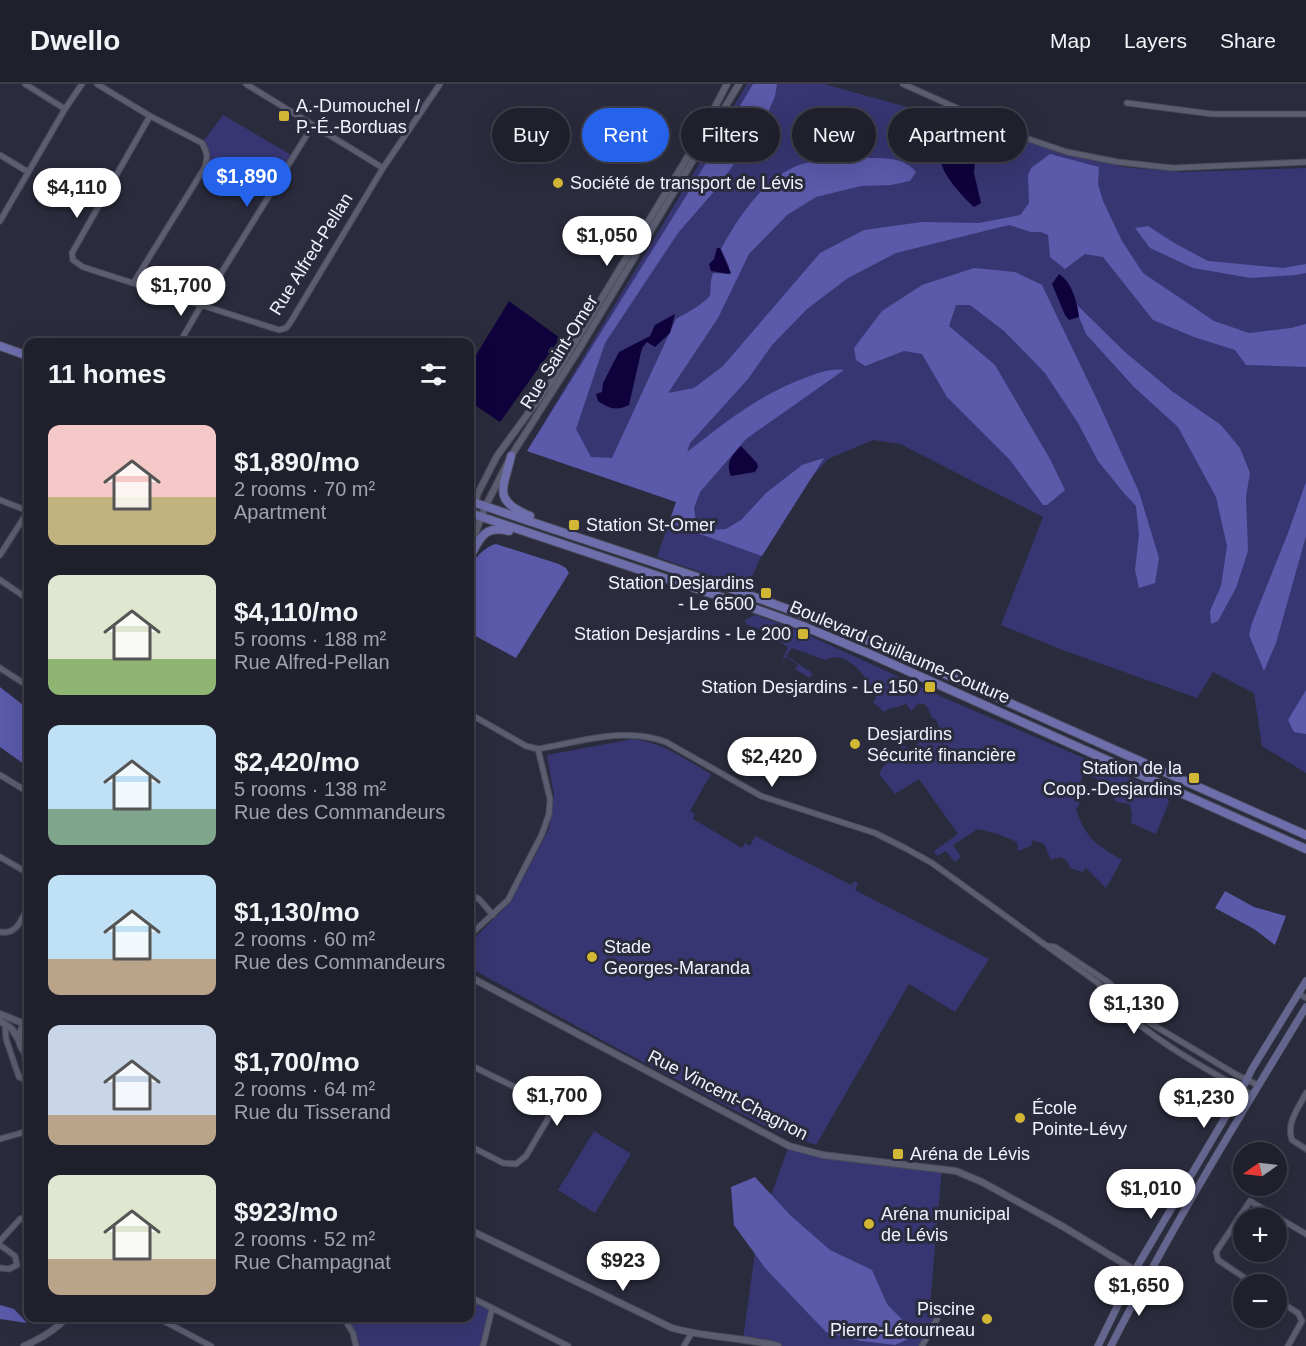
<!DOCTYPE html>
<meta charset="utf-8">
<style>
body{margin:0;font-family:Helvetica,sans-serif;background:#2d2d39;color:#f1f3f6;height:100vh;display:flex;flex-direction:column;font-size:22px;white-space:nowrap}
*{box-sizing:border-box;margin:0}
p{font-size:20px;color:#a2a3aa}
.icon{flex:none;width:33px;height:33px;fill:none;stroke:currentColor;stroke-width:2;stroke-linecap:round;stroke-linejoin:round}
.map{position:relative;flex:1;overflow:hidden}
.panel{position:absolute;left:24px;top:254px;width:450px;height:984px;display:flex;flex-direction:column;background:#20202d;border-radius:12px;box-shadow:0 6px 24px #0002,0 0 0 2px #3d3e49}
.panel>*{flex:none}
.top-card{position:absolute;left:492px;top:24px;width:570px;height:54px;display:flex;gap:12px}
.needle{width:39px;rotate:256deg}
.tools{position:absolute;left:1233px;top:1058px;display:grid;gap:12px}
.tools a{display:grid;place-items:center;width:54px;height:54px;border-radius:50%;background:#20202d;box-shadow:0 6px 24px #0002,0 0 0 2px #3d3e49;font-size:30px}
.price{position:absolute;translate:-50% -51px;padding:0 14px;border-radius:21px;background:#fff;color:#222;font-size:20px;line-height:39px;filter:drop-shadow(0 2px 3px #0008)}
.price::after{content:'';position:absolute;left:50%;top:36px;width:18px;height:14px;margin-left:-9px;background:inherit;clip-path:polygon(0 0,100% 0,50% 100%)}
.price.on{background:#2563eb;color:#fff}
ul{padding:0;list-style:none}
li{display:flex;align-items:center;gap:18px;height:150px;padding:0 24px}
li span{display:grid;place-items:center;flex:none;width:168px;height:120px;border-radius:12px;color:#555}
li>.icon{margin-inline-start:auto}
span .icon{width:72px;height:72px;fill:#fffc;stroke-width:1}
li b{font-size:26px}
h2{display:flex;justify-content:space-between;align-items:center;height:72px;padding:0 24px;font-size:26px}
.tag{padding:0 21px;border-radius:27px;background:#20202d;box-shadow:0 6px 24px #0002,0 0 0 2px #3d3e49;font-size:21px;line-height:54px}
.tag.on{background:#2563eb;color:#fff}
header{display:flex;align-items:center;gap:36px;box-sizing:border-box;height:84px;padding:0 30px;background:#20202d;border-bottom:2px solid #3d3e49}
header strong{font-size:28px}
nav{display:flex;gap:33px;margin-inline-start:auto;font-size:21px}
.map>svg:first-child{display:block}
.green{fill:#383672}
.forest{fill:#5a59aa}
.water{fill:#0f023c}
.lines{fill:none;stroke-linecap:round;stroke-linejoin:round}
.minor-casing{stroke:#484958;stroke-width:7}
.tertiary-casing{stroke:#484958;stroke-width:8}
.secondary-casing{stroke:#484958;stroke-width:8}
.primary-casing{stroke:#484958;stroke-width:10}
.minor{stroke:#5c5d70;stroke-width:5}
.tertiary{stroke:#5c5d70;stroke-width:6}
.secondary{stroke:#65668f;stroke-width:7}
.primary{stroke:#6e6ead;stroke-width:8}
.poi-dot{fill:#d2b735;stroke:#2a2b3c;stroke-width:2}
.labels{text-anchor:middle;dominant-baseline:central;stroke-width:6;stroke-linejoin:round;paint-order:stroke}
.poi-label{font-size:18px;fill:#f1f3fe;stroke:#2a2b3c;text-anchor:start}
.street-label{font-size:18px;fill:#f1f3fe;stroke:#2a2b3c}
</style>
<header>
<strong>Dwello</strong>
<nav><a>Map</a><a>Layers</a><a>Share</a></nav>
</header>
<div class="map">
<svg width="1306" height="1262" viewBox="0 0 1306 1262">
<rect width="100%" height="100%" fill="#2a2b3c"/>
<g class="green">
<path d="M747,0h77l299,83 59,5 124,-4v605l-44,-27 -8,-53 -41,-21 -16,26 -137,-49 -59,-24 42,-108 -143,-73 -27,-4 -45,19 -23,26 -35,52 -23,51 -90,-31 19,-55 -149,-51z"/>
<path d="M223,31l70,41 -23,37 -63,-35 -5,-15z"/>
<path d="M755,531l44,16 2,5 4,1 1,-3 143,66 209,90 -1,3 10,4 2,5 -13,32 -25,-11 1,-11 -3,-8 -13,-2 -4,-7 4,-7 -30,-14 -4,2c-3,15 2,21 -6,34 11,30 20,34 46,50l-16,28 -20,-20 -4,4 -12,-4 -3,-7 -6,-4 -10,3 -7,-16 -11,-4 -2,6 -13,5 -1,-9 -19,-8 -20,-5 -25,16 8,12 -6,5 -9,-11 -9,5 -3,-5 24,-17 -39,-55 -24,15 -16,-20 3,-6 19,-19v-5l11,6 2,-5 2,1 8,-12 5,2 10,-10 -3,-7h-3l-7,-14 -7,-2 -8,8 -5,-8c-8,6 -15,3 -22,9l-11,-10 3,-4c-6,-18 -29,-50 -51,-38l-33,-12 -6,8 25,16 1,4 -4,1 -13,-8 3,-4 -12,-8 -4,4 6,-14 -31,-19 -11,-4 -1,-4z"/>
<path d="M633,655c29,3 53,21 78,35l-21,37 5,3 -2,5 49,29 3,-5 5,3 5,-10 96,49 4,-4 3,3 -3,6 134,69 -34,53 -46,-28 -93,161 -47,-17 -147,-77 -152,-83v-26l40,-39 39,-74 5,-33 -7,-41z"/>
<path d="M594,1047l37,23 -36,59 -37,-23z"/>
<path d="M789,1062l15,5 138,17 -13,149 8,2 -15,27h-144l-35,-6 15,-110z"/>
<path d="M470,1214l22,11 -9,37h-127l-13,-29h127z"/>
</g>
<g class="forest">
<path d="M753,0h24l-2,12 -10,24 -48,68 -39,45 -73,110 -29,86 15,28 21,1 64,-139c13,-7 25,-14 34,-23l1,-16 2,-7 16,1v-8l-8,-17c17,-32 47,-77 85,-86 21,-5 43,-6 64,-5 17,0 35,0 46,14l-6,9 -19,4 -30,1 -45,11 -29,18 -38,39 -31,64 -50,75 26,-5 29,-22 97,-113 44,-23 58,-8 57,1 41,-8 9,-12 -1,-28 3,-7 19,-14 49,13 -1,17 5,17 19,40 21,32 71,48 35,12 42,-5 15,-4v43l-60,-2 -11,-15 -41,-13 -41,-17 -50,-63 -18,-3 -20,15 -15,-12 -2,-22 -7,-3h-10l-22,-7 -113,28 -48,25 -41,31 -35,36 -24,34 -58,64 -3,9c41,-32 72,-57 120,-75 13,-4 23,-9 37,-7l-98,69 -46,53 -6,16 2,14 14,8 16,-1 15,-9 25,-27 36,-28 22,-7 -62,98 -93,-33 7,-21 -149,-51 161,-258z"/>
<path d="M1148,142l28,18 32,17 75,7 23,-4v9l-10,2 -45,3 -58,-10 -43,-20 -15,-20z"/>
<path d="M974,184l41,4 27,13 58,121 39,86 20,66 -4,25 -16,5 -4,-18 4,-35 -3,-29 -13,-14 -25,-31 -20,-38 -33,-50 -41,-42 -34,-26h-14l-7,21 46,39 55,94 15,31 -18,15h-4l-33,-45 -63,-63 -25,-43 -18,-3 -39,15 -9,-6 -2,-12 28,-37 40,-26z"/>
<path d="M1077,221l48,47 48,40 48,33 19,23 10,25 -4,24 2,54 -12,37 -18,33 -7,3 -1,-13 11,-25 6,-40 -11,-49 -38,-70 -44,-40 -48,-53 -7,-17z"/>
<path d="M1306,398v54l-30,107 -12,28 -15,-36 3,-12 36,-90z"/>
<path d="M496,460l63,20 7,4 3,5 -53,85 -46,-25c-1,-18 -4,-46 0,-63 1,-10 16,-24 26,-26z"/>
<path d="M0,603l28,22v58l-28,-20z"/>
<path d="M1306,606v44l-12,-2 -6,-12z"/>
<path d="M1225,807l29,16 32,9 -11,29 -21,-16 -39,-21z"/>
<path d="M755,1093l35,38 40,35 42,20 15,34 30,31 -22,10 -34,-4 -35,-9 -61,-64 -31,-43 -3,-38z"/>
<path d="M0,1221l14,4 13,14 -27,-4z"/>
</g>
<g class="water">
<path d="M951,57l13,3 12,7 -2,22 7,30 -7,4c-10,-9 -34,-34 -33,-48 0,-7 6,-12 10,-18z"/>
<path d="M717,164h3l11,25 -2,1 -18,-3 -2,-7 5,-5z"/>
<path d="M1059,190c13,8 18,28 20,43l-10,3 -4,-5 -13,-31z"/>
<path d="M509,217l51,37 -60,84 -30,-20v-37z"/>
<path d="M675,230l-5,19 -15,14 -8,-5 -5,6 -13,57c-13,6 -19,4 -31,-4l-2,-7 6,-2 1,-9 16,-31 31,-16 5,-11z"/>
<path d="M741,362l16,17 1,4 -3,5 -24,4c-6,-13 1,-21 10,-30z"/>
</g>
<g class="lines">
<g class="minor-casing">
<g id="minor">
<path d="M25,0l40,25"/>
<path d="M97,0l53,32 52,27c5,9 6,14 3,24l-71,115"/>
<path d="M246,0l137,84"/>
<path d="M903,0l114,51 50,17 51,10 55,6 133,-6"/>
<path d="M1127,19l85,11h94"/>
<path d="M150,32l-78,137 1,7 10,7 196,63 7,-2 4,-5 93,-155 57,-84"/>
<path d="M0,71l28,17"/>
<path d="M0,137l65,-112 17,-25"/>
<path d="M180,258l22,-38 111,-179"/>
<path d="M0,416l28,11"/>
<path d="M0,471l28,-44"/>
<path d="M0,496l28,19"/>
<path d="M0,584l28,18"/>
<path d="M470,630l56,32 12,3c41,-7 87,-23 128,-7l95,54 114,37 30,15 27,15 166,120c11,13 22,26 36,37 31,27 81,54 118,75"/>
<path d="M0,691l28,17"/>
<path d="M0,773l28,16"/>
<path d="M470,810l9,5 14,16"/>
<path d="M0,848c17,3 21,-12 28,-25"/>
<path d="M470,851l38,-35 34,-66 7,-20 1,-15 -12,-50"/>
<path d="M1048,862l7,1 53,35 42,41 87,52 21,10"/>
<path d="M1298,909l8,5"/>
<path d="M5,940l1,15 13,38 9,4"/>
<path d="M470,981l69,34 6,5 4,13 -23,39 -10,8 -13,-1 -33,-17"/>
<path d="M1306,1009c-8,16 -20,30 -14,47l14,9"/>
<path d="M0,1055l28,-8"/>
<path d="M470,1155l3,-7"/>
<path d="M0,1157l20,-22 8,-3"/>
<path d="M0,1161l15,11 2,9 -8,4 -9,-1"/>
<path d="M1254,1200l-36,-24 -2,-8 34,-51 56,33"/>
<path d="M470,1213l98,49"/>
<path d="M1276,1215l22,14 4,8 -14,25"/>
<path d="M156,1233l55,29"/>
<path d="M343,1233l10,16 3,13"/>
<path d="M483,1262l9,-37"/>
<path d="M684,1262l7,-12"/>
<path d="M922,1262l15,-27"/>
</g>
</g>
<g class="tertiary-casing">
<g id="tertiary">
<path d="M470,433l8,-24 19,-37 54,-74 145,-239 31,-59"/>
<path d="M470,464l15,-41 26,-51 67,-105 161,-267"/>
<path d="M470,893l319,169 34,9 133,16 26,11 80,44 84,51"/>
<path d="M0,930l25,10"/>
<path d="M0,937l12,8 6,10"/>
<path d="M28,938c-12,9 -12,24 0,33"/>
<path d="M25,968l3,32"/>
<path d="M470,1146l202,98c35,10 71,9 106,18"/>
<path d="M24,1262c16,-7 32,-16 43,-29"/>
</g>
</g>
<g class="secondary-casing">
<g id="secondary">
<path d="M1098,1262l37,-76 107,-181 10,-20 54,-88"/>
<path d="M1111,1262c59,-116 127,-227 195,-339"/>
</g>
</g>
<g class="primary-casing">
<g id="primary">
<path d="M0,262l28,10"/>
<path d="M511,372c-7,32 -20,44 19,60"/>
<path d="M470,417c135,47 272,87 405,142l431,192"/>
<path d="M470,429l263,88 70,25 67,28 436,195"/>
<path d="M470,473c10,-19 14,-32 39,-26"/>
</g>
</g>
<use href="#minor" class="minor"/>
<use href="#tertiary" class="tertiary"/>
<use href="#secondary" class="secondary"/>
<use href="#primary" class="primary"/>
</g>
<g class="poi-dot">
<rect x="278" y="26" width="12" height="12" rx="3"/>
<circle cx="558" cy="99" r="6"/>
<rect x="568" y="435" width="12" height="12" rx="3"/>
<rect x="760" y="503" width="12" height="12" rx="3"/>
<rect x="797" y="544" width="12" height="12" rx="3"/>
<rect x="924" y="597" width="12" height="12" rx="3"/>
<circle cx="855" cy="660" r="6"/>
<rect x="1188" y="688" width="12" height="12" rx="3"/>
<circle cx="592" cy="873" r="6"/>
<circle cx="1020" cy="1034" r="6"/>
<rect x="892" y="1064" width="12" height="12" rx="3"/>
<circle cx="869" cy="1140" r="6"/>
<circle cx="987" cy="1235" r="6"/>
</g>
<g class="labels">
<g class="poi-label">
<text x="296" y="22">A.-Dumouchel /<tspan x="296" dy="21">P.-É.-Borduas</tspan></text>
<text x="570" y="99">Société de transport de Lévis</text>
<text x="586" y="441">Station St-Omer</text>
<text x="754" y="499" text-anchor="end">Station Desjardins<tspan x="754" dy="21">- Le 6500</tspan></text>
<text x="791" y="550" text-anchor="end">Station Desjardins - Le 200</text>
<text x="918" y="603" text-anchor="end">Station Desjardins - Le 150</text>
<text x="867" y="650">Desjardins<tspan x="867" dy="21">Sécurité financière</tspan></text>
<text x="1182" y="684" text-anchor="end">Station de la<tspan x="1182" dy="21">Coop.-Desjardins</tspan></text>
<text x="604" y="863">Stade<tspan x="604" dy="21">Georges-Maranda</tspan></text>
<text x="1032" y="1024">École<tspan x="1032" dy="21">Pointe-Lévy</tspan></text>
<text x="910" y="1070">Aréna de Lévis</text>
<text x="881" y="1130">Aréna municipal<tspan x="881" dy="21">de Lévis</tspan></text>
<text x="975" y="1225" text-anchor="end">Piscine<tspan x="975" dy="21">Pierre-Létourneau</tspan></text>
</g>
<g class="street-label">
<text transform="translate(311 170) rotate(-58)">Rue Alfred-Pellan</text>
<text transform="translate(559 268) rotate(-58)">Rue Saint-Omer</text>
<text transform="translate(900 568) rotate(23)">Boulevard Guillaume-Couture</text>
<text transform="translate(728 1011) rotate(27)">Rue Vincent-Chagnon</text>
</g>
</g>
</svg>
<div class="tools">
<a><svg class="needle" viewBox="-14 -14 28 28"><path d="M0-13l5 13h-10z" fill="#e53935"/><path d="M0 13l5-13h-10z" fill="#a2a3aa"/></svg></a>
<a>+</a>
<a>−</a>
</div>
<b class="price on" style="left:247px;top:124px">$1,890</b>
<b class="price" style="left:77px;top:135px">$4,110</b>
<b class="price" style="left:607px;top:183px">$1,050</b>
<b class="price" style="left:181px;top:233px">$1,700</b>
<b class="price" style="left:772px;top:704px">$2,420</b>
<b class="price" style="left:1134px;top:951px">$1,130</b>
<b class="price" style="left:557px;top:1043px">$1,700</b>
<b class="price" style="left:1204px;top:1045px">$1,230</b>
<b class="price" style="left:1151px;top:1136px">$1,010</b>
<b class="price" style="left:623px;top:1208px">$923</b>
<b class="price" style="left:1139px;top:1233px">$1,650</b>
<div class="top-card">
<a class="tag">Buy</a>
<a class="tag on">Rent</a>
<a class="tag">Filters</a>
<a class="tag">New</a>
<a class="tag">Apartment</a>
</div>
<section class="panel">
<h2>11 homes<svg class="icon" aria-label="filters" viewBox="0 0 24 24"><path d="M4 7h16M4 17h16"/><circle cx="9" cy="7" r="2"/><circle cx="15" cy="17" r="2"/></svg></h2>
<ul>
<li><span style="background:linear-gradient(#f6c9c9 60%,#c2b280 0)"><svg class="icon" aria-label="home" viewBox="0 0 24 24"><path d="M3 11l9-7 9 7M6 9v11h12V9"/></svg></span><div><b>$1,890/mo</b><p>2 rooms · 70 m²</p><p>Apartment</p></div></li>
<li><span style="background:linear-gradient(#dfe7d0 70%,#8fb573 0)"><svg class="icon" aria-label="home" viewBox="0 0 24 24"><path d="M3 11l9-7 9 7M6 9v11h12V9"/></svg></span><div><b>$4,110/mo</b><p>5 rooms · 188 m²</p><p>Rue Alfred-Pellan</p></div></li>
<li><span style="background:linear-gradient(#bfe0f5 70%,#7fa58c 0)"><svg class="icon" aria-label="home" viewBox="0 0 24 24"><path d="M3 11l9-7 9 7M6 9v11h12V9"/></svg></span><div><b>$2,420/mo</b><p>5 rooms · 138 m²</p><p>Rue des Commandeurs</p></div></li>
<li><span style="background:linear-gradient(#bfe0f5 70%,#b9a48a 0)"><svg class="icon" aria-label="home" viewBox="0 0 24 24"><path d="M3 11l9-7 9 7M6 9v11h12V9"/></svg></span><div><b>$1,130/mo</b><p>2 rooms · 60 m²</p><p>Rue des Commandeurs</p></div></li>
<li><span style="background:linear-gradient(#c9d6e8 75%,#b9a48a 0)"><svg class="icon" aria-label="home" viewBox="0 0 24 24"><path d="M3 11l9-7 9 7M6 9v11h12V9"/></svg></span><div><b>$1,700/mo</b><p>2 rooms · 64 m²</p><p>Rue du Tisserand</p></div></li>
<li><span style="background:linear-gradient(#dfe7d0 70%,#b9a48a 0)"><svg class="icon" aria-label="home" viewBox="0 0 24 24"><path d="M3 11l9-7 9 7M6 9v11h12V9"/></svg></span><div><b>$923/mo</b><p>2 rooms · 52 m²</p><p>Rue Champagnat</p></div></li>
</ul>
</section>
</div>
